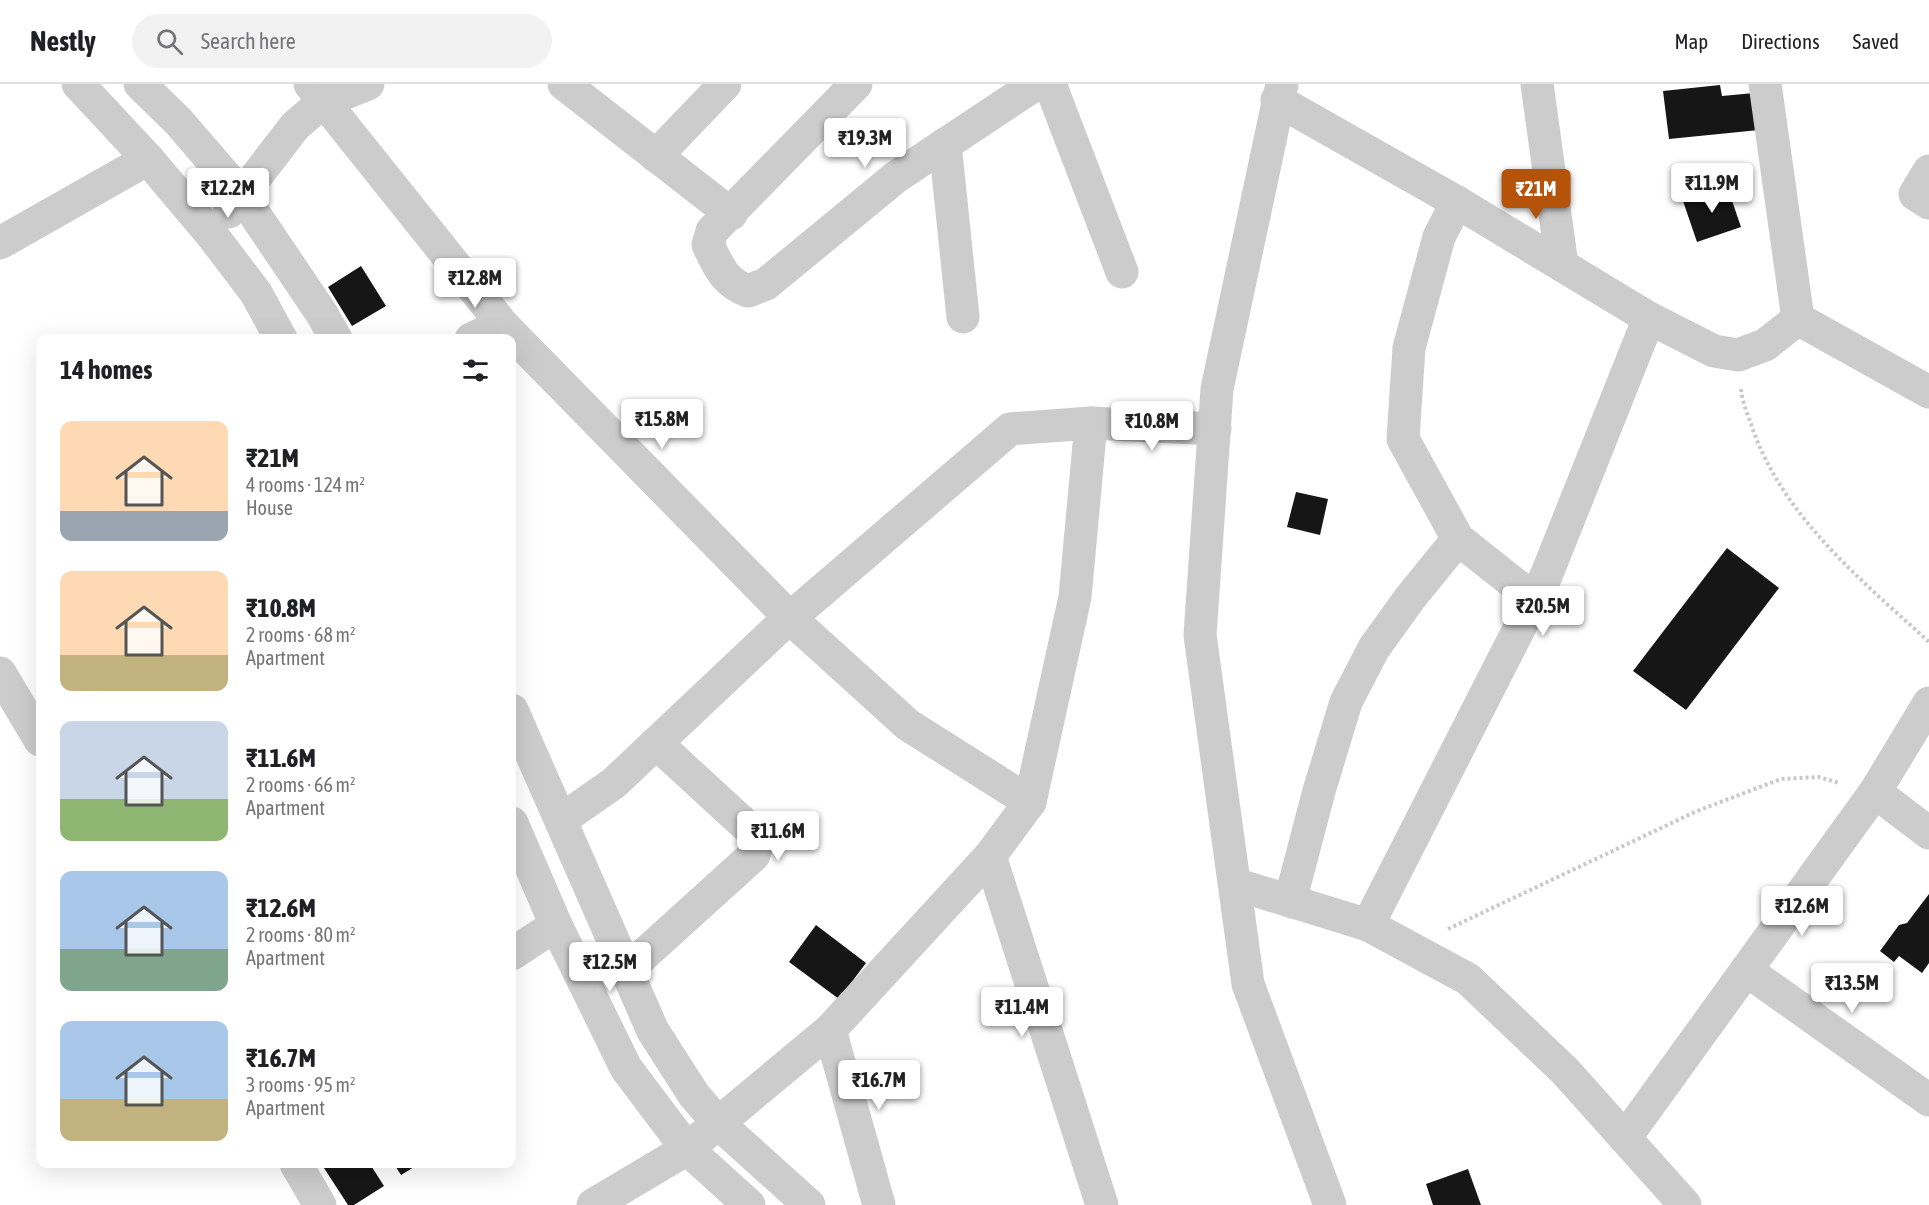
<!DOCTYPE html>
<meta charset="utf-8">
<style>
body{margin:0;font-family:"Asap Condensed",sans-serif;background:#f2f2f2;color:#202124;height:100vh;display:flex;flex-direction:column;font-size:22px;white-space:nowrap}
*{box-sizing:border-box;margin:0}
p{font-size:20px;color:#757577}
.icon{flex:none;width:33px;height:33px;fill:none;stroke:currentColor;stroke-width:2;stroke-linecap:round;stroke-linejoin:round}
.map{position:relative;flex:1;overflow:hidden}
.panel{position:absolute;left:36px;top:250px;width:480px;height:834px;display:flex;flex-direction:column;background:#fff;border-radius:12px;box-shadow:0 6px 24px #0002}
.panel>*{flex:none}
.price{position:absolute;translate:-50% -51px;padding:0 14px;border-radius:6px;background:#fff;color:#222;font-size:20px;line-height:39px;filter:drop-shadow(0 2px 3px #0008)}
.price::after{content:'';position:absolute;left:50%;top:36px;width:18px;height:14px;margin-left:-9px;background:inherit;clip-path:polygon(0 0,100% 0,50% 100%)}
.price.active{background:#b45309;color:#fff}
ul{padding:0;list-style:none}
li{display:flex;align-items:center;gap:18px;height:150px;padding:0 24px}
li span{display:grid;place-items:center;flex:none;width:168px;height:120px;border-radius:12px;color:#555}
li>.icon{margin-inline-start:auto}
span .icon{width:72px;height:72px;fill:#fffc;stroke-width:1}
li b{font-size:26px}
h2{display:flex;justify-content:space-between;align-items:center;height:72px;padding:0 24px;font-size:26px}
header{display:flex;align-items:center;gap:36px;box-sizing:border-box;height:84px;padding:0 30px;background:#fff;border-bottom:2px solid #e0e0e0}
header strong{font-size:28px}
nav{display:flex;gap:33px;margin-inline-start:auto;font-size:21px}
.search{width:420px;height:54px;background:#f2f2f2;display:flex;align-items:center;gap:15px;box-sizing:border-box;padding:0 21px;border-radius:33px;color:#757577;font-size:22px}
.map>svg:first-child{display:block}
.building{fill:#161616}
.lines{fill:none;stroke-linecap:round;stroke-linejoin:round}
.path{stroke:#c9c9c9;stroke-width:4;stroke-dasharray:3 3;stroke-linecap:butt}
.minor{stroke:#ccc;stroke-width:33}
.tertiary{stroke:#ccc;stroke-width:33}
</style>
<header>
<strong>Nestly</strong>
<div class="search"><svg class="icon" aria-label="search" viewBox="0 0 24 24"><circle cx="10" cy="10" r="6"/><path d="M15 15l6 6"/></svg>Search here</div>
<nav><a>Map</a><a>Directions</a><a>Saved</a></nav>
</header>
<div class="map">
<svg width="1929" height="1121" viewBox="0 0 1929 1121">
<rect width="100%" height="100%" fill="#fff"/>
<g class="building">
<path d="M1720,1l2,11 32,-3 5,37 -90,9 -6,-48z"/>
<path d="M1727,102l14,41 -44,15 -14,-41z"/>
<path d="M361,182l25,40 -34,20 -24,-39z"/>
<path d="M1296,408l32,7 -8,36 -33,-8z"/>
<path d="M1727,464l52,40 -93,122 -53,-39z"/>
<path d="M1929,810v69l-7,10 -23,-17 -5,6 -14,-11 19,-26 8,-2z"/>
<path d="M816,841l50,38 -27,36 -50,-37z"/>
<path d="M330,1080h40l14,22 -30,19h-6l-24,-37z"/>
<path d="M394,1080h25l-18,11z"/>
<path d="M1468,1085l13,36h-48l-7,-21z"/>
</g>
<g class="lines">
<g class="path">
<path d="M1741,305c1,12 6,24 10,35 30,91 109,155 178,218"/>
<path d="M1448,845l249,-118 84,-32 38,-2 20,6"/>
</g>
<g class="minor">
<path d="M78,0l70,75 64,76 44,58 25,46"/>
<path d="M140,0l38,37 63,73 81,120 14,25"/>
<path d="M310,0l192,240 288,294 118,107 122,77"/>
<path d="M564,0l167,130"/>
<path d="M856,0l-144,147 -4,14c11,22 16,37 40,46l18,-7 130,-107 140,-93"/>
<path d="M1050,0l72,188"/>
<path d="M1537,0l25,181"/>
<path d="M1765,0l33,235 131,73"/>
<path d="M1277,16l180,102 192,116 65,33 24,4 27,-10 33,-26"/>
<path d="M945,60l18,173"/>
<path d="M656,72l69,-72"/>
<path d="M1929,87l-14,23 14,9"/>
<path d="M1457,118l-18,35 -30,111 -6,91 55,100 76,60"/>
<path d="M229,128l66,-86 28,-24 45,-18"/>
<path d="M0,159l148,-84"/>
<path d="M471,255l31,-15"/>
<path d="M1091,339l124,6"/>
<path d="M0,589l40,67"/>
<path d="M512,626l141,321 41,64 24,28 91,82"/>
<path d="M1875,708l54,41"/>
<path d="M561,736l53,-37 162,-153 234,-201 81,-6 -16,174 -45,205 -40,54 -160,174 -143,119 -94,56"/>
<path d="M512,739l44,102 70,143 61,81 62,56"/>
<path d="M990,772l112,349"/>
<path d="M1235,800l133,41 100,54 97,92 120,134"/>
<path d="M1290,817l29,-110 27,-89 28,-54 36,-50 48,-59"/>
<path d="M1368,841l178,-349 103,-258"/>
<path d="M512,870l44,-29"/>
<path d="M627,886l127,-115 4,-13 -5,-10 -97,-89"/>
<path d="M1746,886l183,130"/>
<path d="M830,946l49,175"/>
<path d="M1625,1054l250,-346 54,-89"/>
<path d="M296,1080l24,41"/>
</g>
<path class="tertiary" d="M1282,0l-65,305 -17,246 48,349 82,221"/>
</g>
</svg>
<b class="price" style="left:865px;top:85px">₹19.3M</b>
<b class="price" style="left:1712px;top:130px">₹11.9M</b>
<b class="price" style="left:228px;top:135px">₹12.2M</b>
<b class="price active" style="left:1536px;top:136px">₹21M</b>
<b class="price" style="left:475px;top:225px">₹12.8M</b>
<b class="price" style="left:662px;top:366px">₹15.8M</b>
<b class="price" style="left:1152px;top:368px">₹10.8M</b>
<b class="price" style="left:1543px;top:553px">₹20.5M</b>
<b class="price" style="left:778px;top:778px">₹11.6M</b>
<b class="price" style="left:1802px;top:853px">₹12.6M</b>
<b class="price" style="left:610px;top:909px">₹12.5M</b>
<b class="price" style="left:1852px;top:930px">₹13.5M</b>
<b class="price" style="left:1022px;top:954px">₹11.4M</b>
<b class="price" style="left:879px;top:1027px">₹16.7M</b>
<section class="panel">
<h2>14 homes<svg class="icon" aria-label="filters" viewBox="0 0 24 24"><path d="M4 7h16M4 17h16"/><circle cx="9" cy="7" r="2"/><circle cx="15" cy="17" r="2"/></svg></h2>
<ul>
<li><span style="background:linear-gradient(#ffd9b3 75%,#9aa5b1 0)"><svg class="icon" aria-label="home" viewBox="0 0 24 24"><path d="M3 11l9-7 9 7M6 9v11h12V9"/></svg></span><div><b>₹21M</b><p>4 rooms · 124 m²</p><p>House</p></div></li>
<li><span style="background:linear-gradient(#ffd9b3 70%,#c2b280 0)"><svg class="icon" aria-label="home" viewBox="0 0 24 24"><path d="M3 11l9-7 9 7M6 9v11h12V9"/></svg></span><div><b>₹10.8M</b><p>2 rooms · 68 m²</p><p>Apartment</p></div></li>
<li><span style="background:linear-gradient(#c9d6e8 65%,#8fb573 0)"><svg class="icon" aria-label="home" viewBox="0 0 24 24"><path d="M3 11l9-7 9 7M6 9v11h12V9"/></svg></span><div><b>₹11.6M</b><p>2 rooms · 66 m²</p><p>Apartment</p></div></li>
<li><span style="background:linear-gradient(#a9c7e8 65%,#7fa58c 0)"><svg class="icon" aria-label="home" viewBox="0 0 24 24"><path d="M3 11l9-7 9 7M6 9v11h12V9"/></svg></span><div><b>₹12.6M</b><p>2 rooms · 80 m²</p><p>Apartment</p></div></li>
<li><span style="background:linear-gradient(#a9c7e8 65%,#c2b280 0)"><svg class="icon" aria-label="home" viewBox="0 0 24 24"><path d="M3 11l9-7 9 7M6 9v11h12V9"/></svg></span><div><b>₹16.7M</b><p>3 rooms · 95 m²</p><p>Apartment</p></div></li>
</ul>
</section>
</div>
